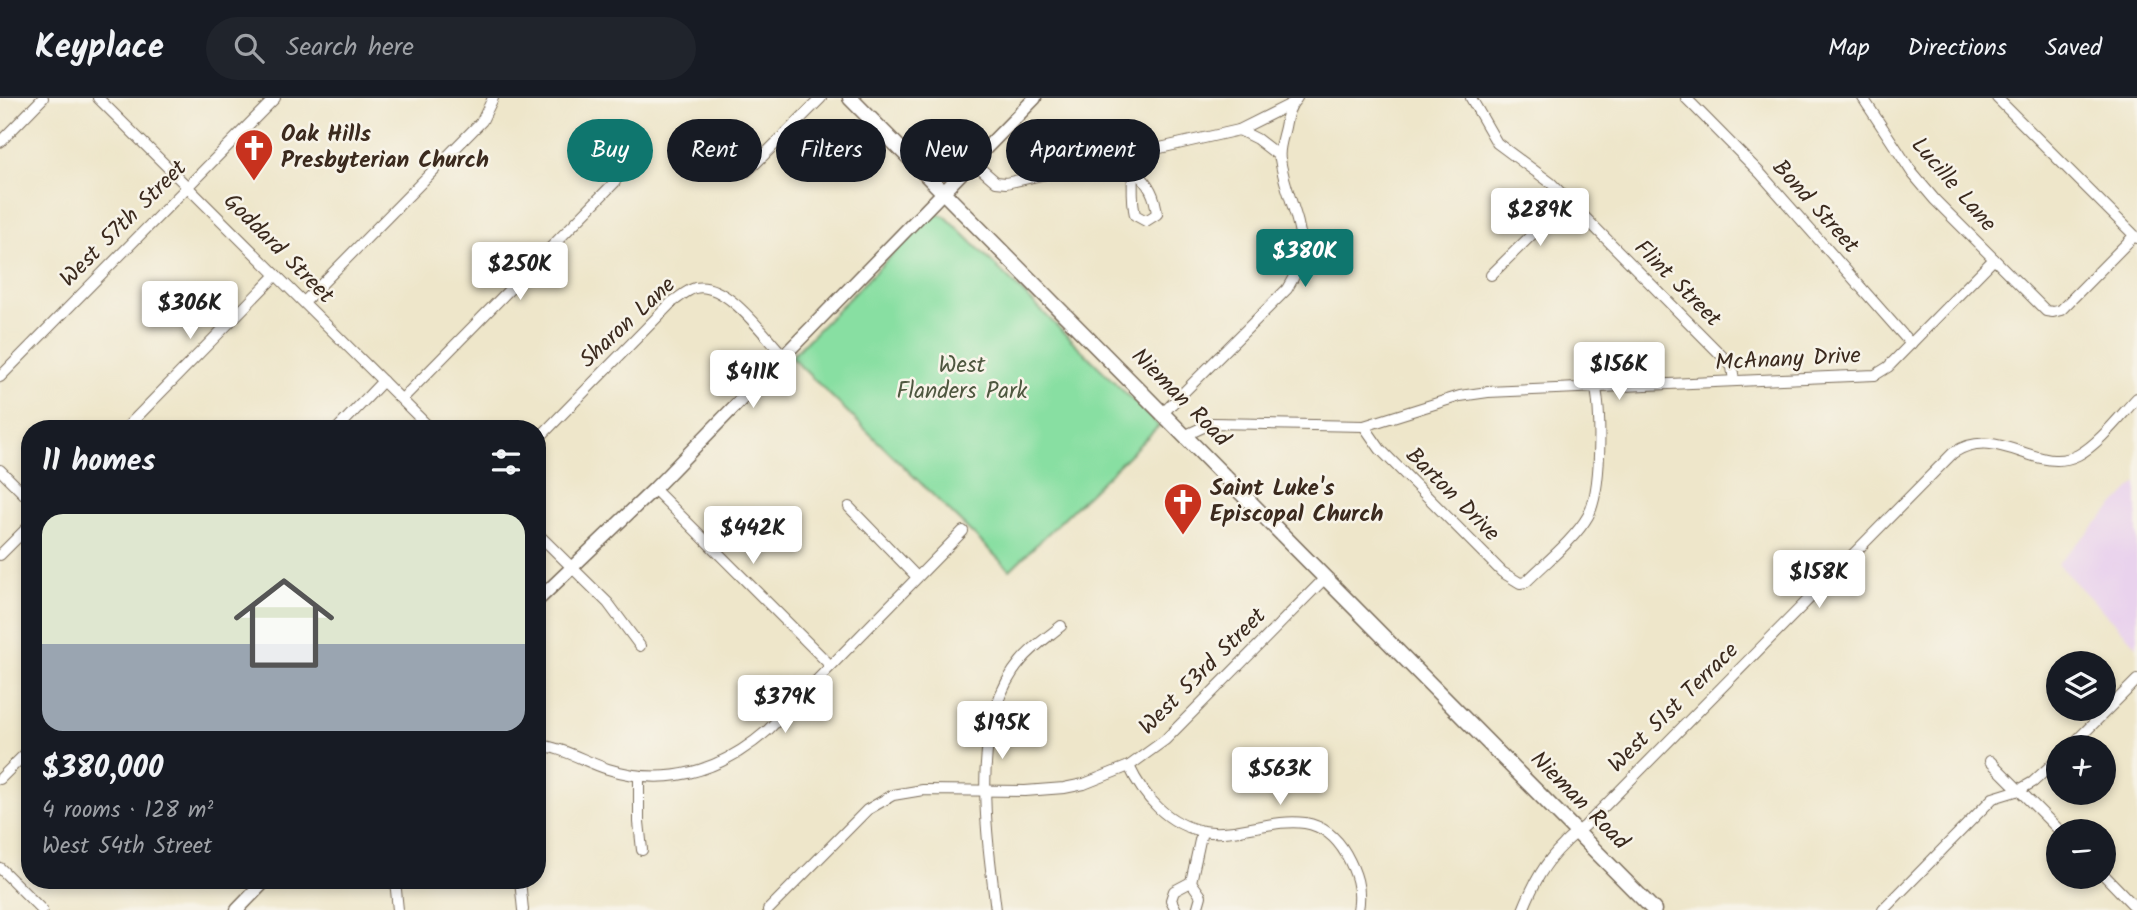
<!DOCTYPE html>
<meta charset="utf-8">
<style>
body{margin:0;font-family:Kalam,sans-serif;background:#20242c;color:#f1f3f6;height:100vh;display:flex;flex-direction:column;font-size:26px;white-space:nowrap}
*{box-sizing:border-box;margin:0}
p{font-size:23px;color:#9ea1a6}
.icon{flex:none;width:38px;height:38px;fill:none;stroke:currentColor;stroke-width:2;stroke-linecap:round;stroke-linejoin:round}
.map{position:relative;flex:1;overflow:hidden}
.drawer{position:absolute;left:21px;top:322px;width:525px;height:469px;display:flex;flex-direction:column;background:#171b24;border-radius:28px;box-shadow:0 4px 10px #0003}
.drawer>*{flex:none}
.guide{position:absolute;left:567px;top:21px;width:665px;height:63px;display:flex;gap:14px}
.tools{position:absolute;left:2046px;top:553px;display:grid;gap:14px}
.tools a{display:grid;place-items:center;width:70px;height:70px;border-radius:50%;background:#171b24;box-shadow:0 4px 10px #0003;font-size:35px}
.price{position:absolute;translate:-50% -60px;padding:0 16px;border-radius:7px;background:#fff;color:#222;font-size:23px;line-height:46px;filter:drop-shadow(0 2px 4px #0008)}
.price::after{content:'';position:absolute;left:50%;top:42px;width:21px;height:16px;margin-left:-10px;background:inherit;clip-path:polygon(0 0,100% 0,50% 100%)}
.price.selected{background:#0f766e;color:#fff}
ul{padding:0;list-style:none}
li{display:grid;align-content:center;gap:14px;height:371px;padding:0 21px}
li span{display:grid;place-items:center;height:217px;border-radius:21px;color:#555}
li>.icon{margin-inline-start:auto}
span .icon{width:126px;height:126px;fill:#fffc;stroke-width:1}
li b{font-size:30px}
h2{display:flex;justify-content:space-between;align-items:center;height:84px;padding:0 21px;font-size:30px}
.pill{padding:0 24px;border-radius:32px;background:#171b24;box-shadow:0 4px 10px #0003;font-size:24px;line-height:63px}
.pill.selected{background:#0f766e;color:#fff}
header{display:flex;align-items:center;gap:42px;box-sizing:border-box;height:98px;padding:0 35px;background:#171b24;border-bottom:2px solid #363941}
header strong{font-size:33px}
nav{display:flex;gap:38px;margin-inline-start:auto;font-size:24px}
.search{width:490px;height:63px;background:#20242c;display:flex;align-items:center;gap:18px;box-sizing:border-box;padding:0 24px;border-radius:38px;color:#9ea1a6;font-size:26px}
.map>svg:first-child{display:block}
.built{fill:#e9d2ed}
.green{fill:#88dfa2;stroke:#628460;stroke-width:2}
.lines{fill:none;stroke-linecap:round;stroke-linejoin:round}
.minor-casing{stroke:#7a6c5a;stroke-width:12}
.tertiary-casing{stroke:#7a6c5a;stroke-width:15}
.secondary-casing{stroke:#7a6c5a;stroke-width:17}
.minor{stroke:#fff;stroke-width:10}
.tertiary{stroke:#fff;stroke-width:12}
.secondary{stroke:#fff;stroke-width:14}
.labels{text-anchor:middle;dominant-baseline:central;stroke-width:5;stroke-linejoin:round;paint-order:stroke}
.poi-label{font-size:23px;font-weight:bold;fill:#3b2a1e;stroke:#f7f3e8;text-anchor:start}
.street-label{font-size:23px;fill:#3b2a1e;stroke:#f7f3e8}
.park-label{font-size:23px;fill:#4e573f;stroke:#f7f3e8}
</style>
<header>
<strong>Keyplace</strong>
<div class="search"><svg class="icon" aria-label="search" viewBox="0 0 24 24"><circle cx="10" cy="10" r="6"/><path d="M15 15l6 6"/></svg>Search here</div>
<nav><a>Map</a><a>Directions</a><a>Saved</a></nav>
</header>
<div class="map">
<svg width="2137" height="812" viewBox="0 0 2137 812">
<rect width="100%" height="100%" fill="#f7f3e8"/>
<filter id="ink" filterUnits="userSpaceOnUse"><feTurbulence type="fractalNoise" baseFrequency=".0143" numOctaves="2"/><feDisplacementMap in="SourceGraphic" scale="14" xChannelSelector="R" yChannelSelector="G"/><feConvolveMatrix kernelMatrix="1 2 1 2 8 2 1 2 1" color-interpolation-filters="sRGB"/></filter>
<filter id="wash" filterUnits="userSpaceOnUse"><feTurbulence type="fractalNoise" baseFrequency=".00686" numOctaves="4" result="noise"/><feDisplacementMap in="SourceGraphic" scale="28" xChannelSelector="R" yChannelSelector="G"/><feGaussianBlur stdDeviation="1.57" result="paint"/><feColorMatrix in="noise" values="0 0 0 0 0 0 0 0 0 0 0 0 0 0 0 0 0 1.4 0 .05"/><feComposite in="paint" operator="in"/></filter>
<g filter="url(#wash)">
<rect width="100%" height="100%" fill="#eee6ca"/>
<path class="built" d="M2137,384v164l-80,-82z"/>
<path class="green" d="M933,115l12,3 214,210 -149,144 -219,-213z"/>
</g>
<g filter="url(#ink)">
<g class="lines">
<g class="minor-casing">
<g id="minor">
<path d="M98,0l333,331"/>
<path d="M1471,0l26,45 54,40 177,179 4,5 2,14"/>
<path d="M1686,0l74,75 151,171"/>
<path d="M1863,0l50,76 22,26 111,111 7,1 8,-2 73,-74"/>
<path d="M1997,0l140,140"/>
<path d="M1239,32l18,9 22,17"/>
<path d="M0,44l43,-44"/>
<path d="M1131,56c4,21 -1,40 4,61l11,6 11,-7c-2,-19 -8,-30 -22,-43"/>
<path d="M973,64l23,20 10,1 233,-53 52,-26"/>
<path d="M729,76l18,-3 9,-8 65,-65"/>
<path d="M1491,177l76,-75"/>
<path d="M304,204l178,-181 11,-23"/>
<path d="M0,279l275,-279"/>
<path d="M402,301l213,-217"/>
<path d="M1162,316l125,-125c32,-50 0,-80 -7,-130 -2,-10 3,-22 5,-32 2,-11 4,-21 12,-29"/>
<path d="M1364,328l16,23 122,123 18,11 6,-1c19,-19 49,-43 62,-66 14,-26 13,-99 8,-128"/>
<path d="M125,331l151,-154"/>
<path d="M337,331l46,-48"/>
<path d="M1184,338l28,-13 152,3 96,-30 28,-4 387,-17 13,-8 106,-108"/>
<path d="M537,342l135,-138c7,-4 15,-12 23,-14 31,-7 68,46 88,67"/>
<path d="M0,372l30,30"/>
<path d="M654,391l176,176"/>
<path d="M849,409l68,70"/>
<path d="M537,435l71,70 32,43"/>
<path d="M0,457l30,-30"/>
<path d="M537,647c26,2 48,17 71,24 61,19 114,1 160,-39l195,-199"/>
<path d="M2070,649l67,-67"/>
<path d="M1990,663l70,70"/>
<path d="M1129,668c14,30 39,59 74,65 49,9 108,-38 143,23 10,18 16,35 12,56"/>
<path d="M639,679v45l3,28"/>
<path d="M0,681l30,-30"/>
<path d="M0,770l42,42"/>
<path d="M2104,777l33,34"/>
<path d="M250,782l8,9"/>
<path d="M395,782l3,30"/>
<path d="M520,782l3,30"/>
<path d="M1191,784l11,-51"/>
<path d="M768,812l99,-100 26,-15 30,-5 102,1 39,-3 20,-4 45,-18 36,-26 160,-162"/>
<path d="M996,812c-9,-75 -28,-187 25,-249 11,-14 27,-24 40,-35"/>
<path d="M1176,812l-5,-10 3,-9 17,-9 10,14 -4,14"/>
<path d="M1523,812c10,-25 21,-47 41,-66 6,-7 14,-12 21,-18l368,-373c46,-30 84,23 125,2 21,-11 43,-40 59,-57"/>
<path d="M1883,812l110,-112 26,-8 14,-8 25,-23"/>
</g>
</g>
<g class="tertiary-casing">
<g id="tertiary">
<path d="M537,503l117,-112 381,-391"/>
<path d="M237,812l29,-30"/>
</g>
</g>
<g class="secondary-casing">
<path id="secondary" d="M850,0l804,812"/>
</g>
<use href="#minor" class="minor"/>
<use href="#tertiary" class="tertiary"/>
<use href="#secondary" class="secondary"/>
</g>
</g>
<defs>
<g id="church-pin" transform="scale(2.0125)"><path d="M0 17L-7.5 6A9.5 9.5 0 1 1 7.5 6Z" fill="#c8321e" stroke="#f7f3e8"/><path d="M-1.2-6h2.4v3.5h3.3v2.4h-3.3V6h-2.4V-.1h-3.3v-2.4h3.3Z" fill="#fff"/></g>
</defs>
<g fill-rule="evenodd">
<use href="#church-pin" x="254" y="50"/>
<use href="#church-pin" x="1183" y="404"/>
</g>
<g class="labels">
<g class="poi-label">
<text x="281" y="37">Oak Hills<tspan x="281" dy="26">Presbyterian Church</tspan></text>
<text x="1210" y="391">Saint Luke's<tspan x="1210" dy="26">Episcopal Church</tspan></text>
</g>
<g class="street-label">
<text transform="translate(1953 87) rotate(49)">Lucille Lane</text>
<text transform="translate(1815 109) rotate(48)">Bond Street</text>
<text transform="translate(124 126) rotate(-45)">West 57th Street</text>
<text transform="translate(278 151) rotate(45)">Goddard Street</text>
<text transform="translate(1677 186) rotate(45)">Flint Street</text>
<text transform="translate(628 225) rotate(-43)">Sharon Lane</text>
<text transform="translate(1788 262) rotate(-3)">McAnany Drive</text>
<text transform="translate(1180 300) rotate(45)">Nieman Road</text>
<text transform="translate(1452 397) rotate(45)">Barton Drive</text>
<text transform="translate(1203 574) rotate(-45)">West 53rd Street</text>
<text transform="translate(1674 610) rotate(-45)">West 51st Terrace</text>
<text transform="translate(1579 703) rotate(45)">Nieman Road</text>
</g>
<g class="park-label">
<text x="962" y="268">West<tspan x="962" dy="26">Flanders Park</tspan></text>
</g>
</g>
</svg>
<div class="tools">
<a><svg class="icon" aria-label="layers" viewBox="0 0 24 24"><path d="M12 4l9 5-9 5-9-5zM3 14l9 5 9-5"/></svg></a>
<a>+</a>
<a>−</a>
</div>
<b class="price" style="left:1540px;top:150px">$289K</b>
<b class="price selected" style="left:1305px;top:191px">$380K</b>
<b class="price" style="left:520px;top:204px">$250K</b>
<b class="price" style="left:190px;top:243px">$306K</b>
<b class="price" style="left:1619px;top:304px">$156K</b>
<b class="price" style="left:753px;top:312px">$411K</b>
<b class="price" style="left:753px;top:468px">$442K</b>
<b class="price" style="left:1819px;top:512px">$158K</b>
<b class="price" style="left:785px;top:637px">$379K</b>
<b class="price" style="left:1002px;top:663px">$195K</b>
<b class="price" style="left:1280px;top:709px">$563K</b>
<div class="guide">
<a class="pill selected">Buy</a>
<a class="pill">Rent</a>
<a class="pill">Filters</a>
<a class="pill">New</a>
<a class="pill">Apartment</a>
</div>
<section class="drawer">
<h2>11 homes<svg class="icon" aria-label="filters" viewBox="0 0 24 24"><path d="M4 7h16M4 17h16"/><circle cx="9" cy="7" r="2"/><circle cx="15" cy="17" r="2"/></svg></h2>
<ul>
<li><span style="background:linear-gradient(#dfe7d0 60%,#9aa5b1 0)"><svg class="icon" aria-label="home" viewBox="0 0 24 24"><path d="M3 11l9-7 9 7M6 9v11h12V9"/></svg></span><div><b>$380,000</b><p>4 rooms · 128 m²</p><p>West 54th Street</p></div></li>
</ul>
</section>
</div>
